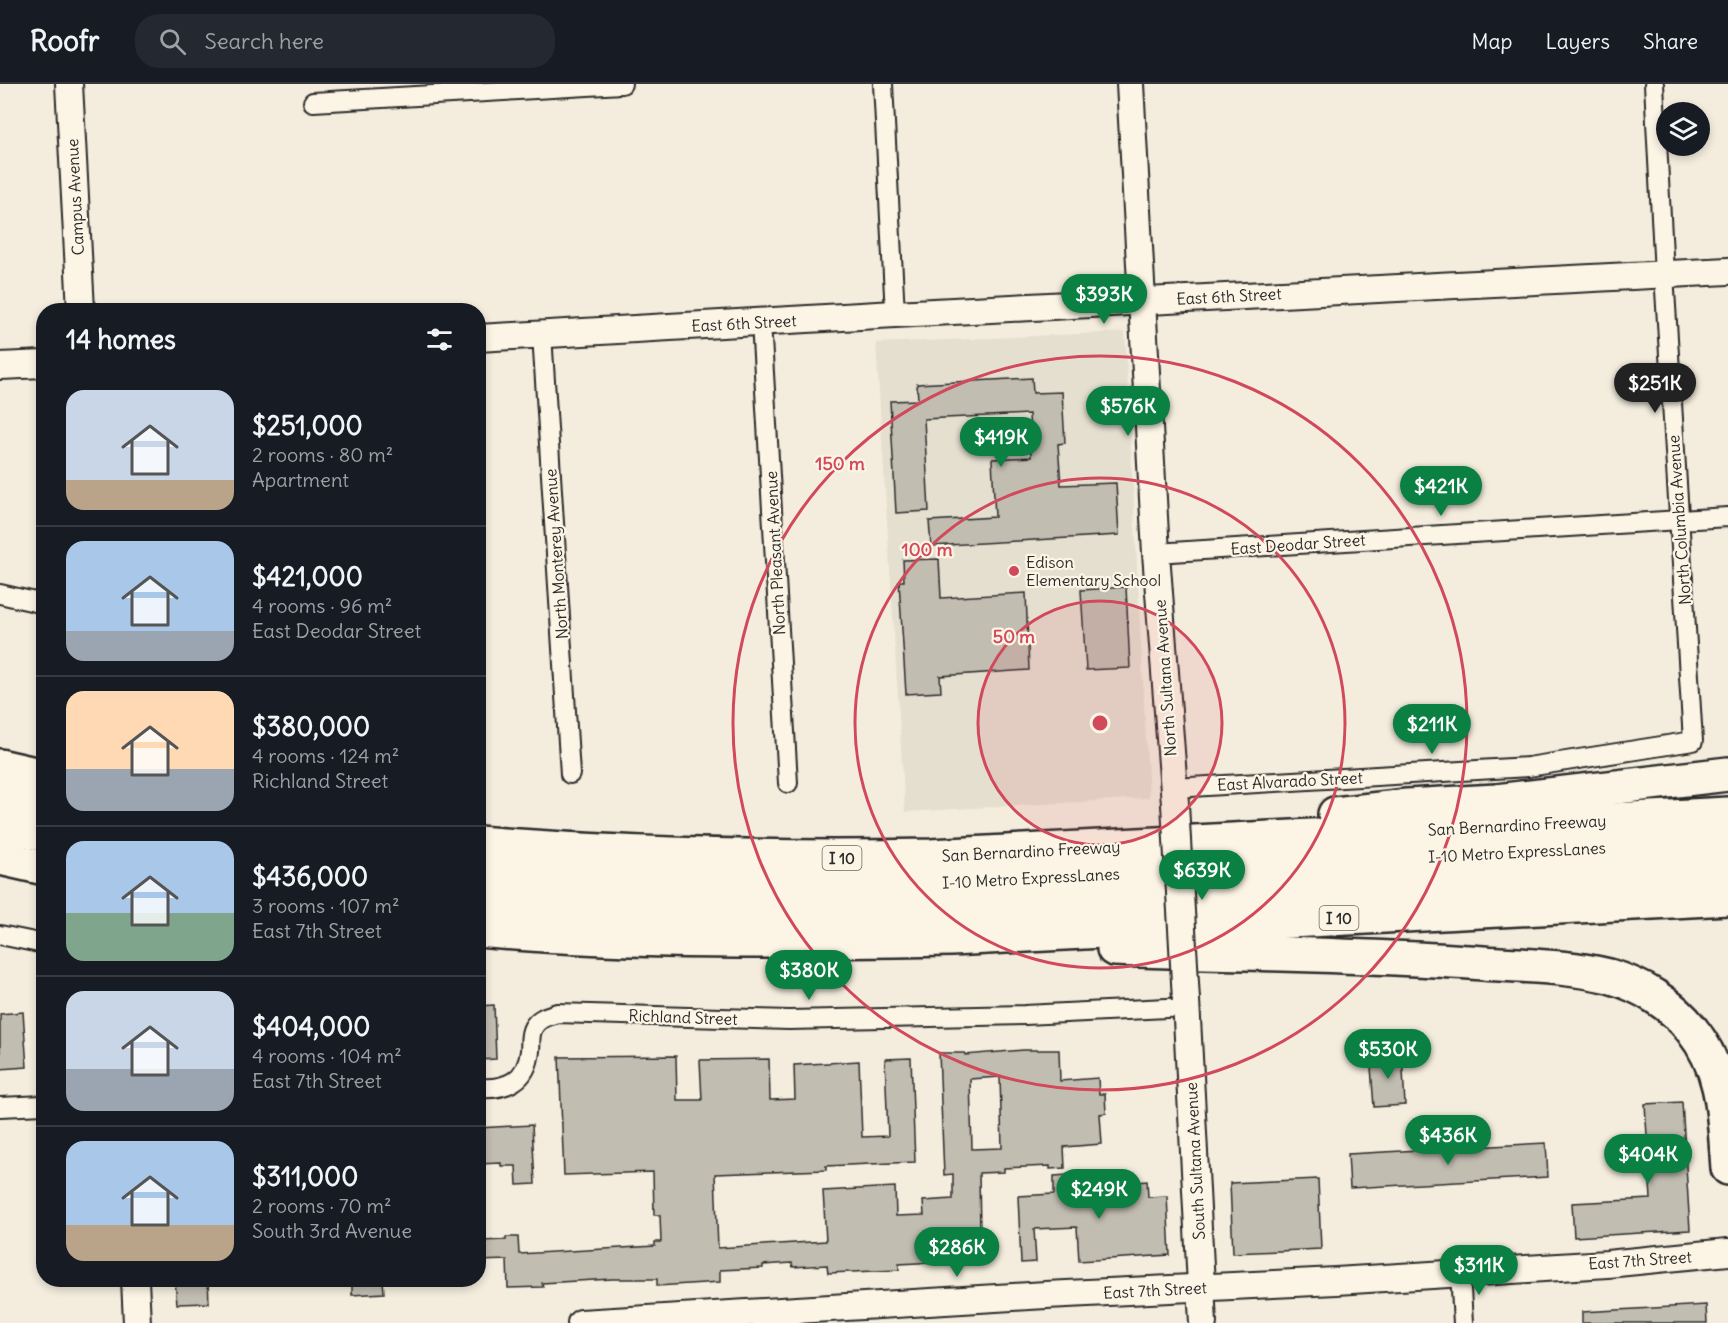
<!DOCTYPE html>
<meta charset="utf-8">
<style>
body{margin:0;font-family:Delius,sans-serif;background:#242831;color:#f1f3f6;height:100vh;display:flex;flex-direction:column;font-size:22px;white-space:nowrap}
*{box-sizing:border-box;margin:0}
p{font-size:20px;color:#9ea1a6}
.icon{flex:none;width:33px;height:33px;fill:none;stroke:currentColor;stroke-width:2;stroke-linecap:round;stroke-linejoin:round}
.map{position:relative;flex:1;overflow:hidden}
.sheet{position:absolute;left:36px;top:219px;width:450px;height:984px;display:flex;flex-direction:column;background:#171b24;border-radius:24px;box-shadow:0 3px 9px #0003}
.sheet>*{flex:none}
.controls{position:absolute;left:1656px;top:18px;display:grid;gap:12px}
.controls a{display:grid;place-items:center;width:54px;height:54px;border-radius:50%;background:#171b24;box-shadow:0 3px 9px #0003;font-size:30px}
.price{position:absolute;translate:-50% -51px;padding:0 14px;border-radius:21px;background:#0b8043;color:#fff;font-size:20px;line-height:39px;filter:drop-shadow(0 2px 3px #0008)}
.price::after{content:'';position:absolute;left:50%;top:36px;width:18px;height:14px;margin-left:-9px;background:inherit;clip-path:polygon(0 0,100% 0,50% 100%)}
.price.selected{background:#222;color:#fff}
ul{padding:0;list-style:none}
li{display:flex;align-items:center;gap:18px;height:150px;padding:0 30px}
li+li{border-top:2px solid #363941}
li span{display:grid;place-items:center;flex:none;width:168px;height:120px;border-radius:18px;color:#555}
li>.icon{margin-inline-start:auto}
span .icon{width:72px;height:72px;fill:#fffc;stroke-width:1}
li b{font-size:26px}
h2{display:flex;justify-content:space-between;align-items:center;height:72px;padding:0 30px;font-size:26px}
header{display:flex;align-items:center;gap:36px;box-sizing:border-box;height:84px;padding:0 30px;background:#171b24;border-bottom:2px solid #363941}
header strong{font-size:28px}
nav{display:flex;gap:33px;margin-inline-start:auto;font-size:21px}
.search{width:420px;height:54px;background:#242831;display:flex;align-items:center;gap:15px;box-sizing:border-box;padding:0 21px;border-radius:24px;color:#9ea1a6;font-size:22px}
.map>svg:first-child{display:block}
.built{fill:#e5dfd0}
.building{fill:#c2bdb1;stroke:#2b2b2b;stroke-width:1.5;fill-rule:evenodd}
.lines{fill:none;stroke-linecap:round;stroke-linejoin:round}
.street-casing{stroke:#2b2b2b;stroke-width:22}
.secondary-casing{stroke:#2b2b2b;stroke-width:30}
.highway-casing{stroke:#2b2b2b;stroke-width:38}
.street{stroke:#fcf5e5;stroke-width:18}
.secondary{stroke:#fcf5e5;stroke-width:26}
.highway{stroke:#fcf5e5;stroke-width:33}
.secondary-bridge-casing{stroke:#2b2b2b;stroke-width:30;stroke-linecap:butt}
.secondary-bridge{stroke:#fcf5e5;stroke-width:26}
.ring{fill:none;stroke:#d1495b;stroke-width:3}
.poi-dot{fill:#d1495b;stroke:#fcf5e5;stroke-width:2}
.labels{text-anchor:middle;dominant-baseline:central;stroke-width:4.5;stroke-linejoin:round;paint-order:stroke}
.shield{fill:#fcf5e5;stroke:#6a6863;stroke-width:1.5}
.shield-label{font-size:15px;font-weight:bold;fill:#2b2b2b}
.street-label{font-size:16px;fill:#2b2b2b;stroke:#fcf5e5}
.poi-label{font-size:16px;fill:#2b2b2b;stroke:#fcf5e5;text-anchor:start}
.centre{fill:#d1495b;stroke:#fcf5e5;stroke-width:3}
.ring-label{font-size:18px;text-anchor:middle;font-weight:bold;fill:#d1495b;stroke:#fcf5e5;stroke-width:4.5;stroke-linejoin:round;paint-order:stroke}
</style>
<header>
<strong>Roofr</strong>
<div class="search"><svg class="icon" aria-label="search" viewBox="0 0 24 24"><circle cx="10" cy="10" r="6"/><path d="M15 15l6 6"/></svg>Search here</div>
<nav><a>Map</a><a>Layers</a><a>Share</a></nav>
</header>
<div class="map">
<svg width="1728" height="1239" viewBox="0 0 1728 1239">
<rect width="100%" height="100%" fill="#f4edde"/>
<filter id="ink" filterUnits="userSpaceOnUse"><feTurbulence type="fractalNoise" baseFrequency=".0167" numOctaves="2"/><feDisplacementMap in="SourceGraphic" scale="12" xChannelSelector="R" yChannelSelector="G"/><feConvolveMatrix kernelMatrix="1 2 1 2 8 2 1 2 1" color-interpolation-filters="sRGB"/></filter>
<g filter="url(#ink)">
<path class="built" d="M1125,248l24,466 -244,14 -29,-469z"/>
<g class="building">
<path d="M1032,294l1,15 29,-1 3,51 -7,1 3,41 55,-2 3,52 -188,11 -2,-25 66,-4 -3,-58 39,-2 -2,-43 -105,5 5,92 -33,2 -6,-112 28,-1 -1,-16z"/>
<path d="M939,475l2,39 85,-5 3,77 -89,6 1,16 -35,2 -7,-113h5l-1,-21z"/>
<path d="M1126,503l4,81 -44,2 -5,-80z"/>
<path d="M494,921l2,54 -18,1v-54z"/>
<path d="M23,928l4,55 -27,2v-55z"/>
<path d="M1023,966h36l1,31 38,-3 1,16h6l1,19 -6,1 2,30 -38,3 1,21 -15,1v-3l-46,2v4l-25,1 1,61h-45l1,28 -37,2v6l-71,3 -1,-8 -34,2 -1,-4 -29,2v3l-43,2v12l-63,4v-7h-45l-70,4 1,4 -35,1 -1,-28 -29,1v-20l28,-1v-3h12l1,17 136,-8v-4h6l-1,-27h-6l-1,-43 -89,3 -5,-118 117,-1 1,44h25l-2,-40 69,-1 1,41 25,-1 -1,-34 65,-4 3,76 26,-1 -3,-77 26,-1 4,104 -89,4v4l-111,4 3,74 108,-7 -3,-50 72,-4 1,29 28,-1 -1,-14 30,-2v-25l-9,1 -5,-122h26v2zM1000,993l2,71 -30,1 -2,-70z"/>
<path d="M1402,969l3,52 -31,2 -4,-53z"/>
<path d="M1682,1018l8,128 -116,7 -2,-34 79,-4 -6,-95z"/>
<path d="M532,1041l3,59 -18,1 -1,-19h-15v-3l-23,1v-36z"/>
<path d="M1546,1059l2,34 -198,11 -2,-34z"/>
<path d="M1068,1091v10l50,-1 29,-3 1,16 19,-1 3,59 -91,6 -2,-34 -43,2 2,33 -15,1 -3,-67 36,-2v-18z"/>
<path d="M1318,1095l3,70 -88,4 -3,-70z"/>
<path d="M175,1196h33l1,23 -32,1z"/>
<path d="M352,1196h31l1,13 -32,2z"/>
<path d="M1706,1221l1,18h-125v-11z"/>
</g>
<g class="lines">
<g class="street-casing">
<g id="street">
<path d="M883,0l12,230"/>
<path d="M313,18l309,-18"/>
<path d="M761,238l27,461"/>
<path d="M542,250l28,440"/>
<path d="M1156,469l572,-36"/>
<path d="M0,510l44,10"/>
<path d="M1174,704l354,-21 165,-26 -29,-467 -10,-190"/>
<path d="M0,851l44,9"/>
<path d="M478,1004c28,2 49,-7 52,-37 1,-8 -1,-16 3,-23 5,-10 15,-12 24,-15l232,7 236,-5 162,-8"/>
<path d="M0,1023l44,-2"/>
<path d="M1460,1188l3,51"/>
</g>
</g>
<g class="secondary-casing">
<g id="secondary">
<path d="M69,0l12,226"/>
<path d="M1130,0l26,469 19,251"/>
<path d="M478,254l417,-24 833,-43"/>
<path d="M0,282l44,-2"/>
<path d="M1186,916l17,323"/>
<path d="M135,1196l2,43"/>
<path d="M581,1239l465,-28 290,-14 271,-17 121,-12"/>
</g>
</g>
<g class="highway-casing">
<g id="highway">
<path d="M0,682l44,10"/>
<path d="M0,711l44,9"/>
<path d="M1335,730l72,-8 89,-5 232,-27"/>
<path d="M0,742l44,8"/>
<path d="M478,759c151,12 301,16 452,13l798,-42"/>
<path d="M0,774l44,10"/>
<path d="M478,785l105,8 109,5 186,3 326,-16 524,-29"/>
<path d="M478,816l95,7 183,7 199,-3 773,-41"/>
<path d="M478,846c157,14 315,12 473,9l777,-41"/>
<path d="M1114,865c123,5 246,5 369,14 41,3 86,3 126,13 32,9 63,28 83,54 33,41 32,87 36,138"/>
</g>
</g>
<use href="#street" class="street"/>
<use href="#secondary" class="secondary"/>
<use href="#highway" class="highway"/>
<g class="secondary-bridge-casing">
<path id="secondary-bridge" d="M1175,720l11,196"/>
</g>
<use href="#secondary-bridge" class="secondary-bridge"/>
</g>
</g>
<circle cx="1100" cy="639" r="122" fill="#d1495b" fill-opacity=".12"/>
<g class="ring">
<circle cx="1100" cy="639" r="122"/>
<circle cx="1100" cy="639" r="245"/>
<circle cx="1100" cy="639" r="367"/>
</g>
<circle class="poi-dot" cx="1014" cy="487" r="6"/>
<g class="labels">
<g class="shield">
<rect x="822.5" y="762" width="39" height="24" rx="4.5"/>
<rect x="1319.5" y="822" width="39" height="24" rx="4.5"/>
</g>
<g class="shield-label">
<text x="842" y="774">I 10</text>
<text x="1339" y="834">I 10</text>
</g>
<g class="street-label">
<text transform="translate(75 113) rotate(-93)">Campus Avenue</text>
<text transform="translate(1229 212) rotate(-3)">East 6th Street</text>
<text transform="translate(744 239) rotate(-3)">East 6th Street</text>
<text transform="translate(1679 436) rotate(-94)">North Columbia Avenue</text>
<text transform="translate(1298 460) rotate(-4)">East Deodar Street</text>
<text transform="translate(775 469) rotate(-93)">North Pleasant Avenue</text>
<text transform="translate(556 470) rotate(-94)">North Monterey Avenue</text>
<text transform="translate(1165 594) rotate(-94)">North Sultana Avenue</text>
<text transform="translate(1290 697) rotate(-3)">East Alvarado Street</text>
<text transform="translate(1517 741) rotate(-3)">San Bernardino Freeway</text>
<text transform="translate(1031 767) rotate(-3)">San Bernardino Freeway</text>
<text transform="translate(1517 768) rotate(-3)">I-10 Metro ExpressLanes</text>
<text transform="translate(1031 794) rotate(-3)">I-10 Metro ExpressLanes</text>
<text transform="translate(683 933) rotate(2)">Richland Street</text>
<text transform="translate(1195 1077) rotate(-93)">South Sultana Avenue</text>
<text transform="translate(1640 1176) rotate(-4)">East 7th Street</text>
<text transform="translate(1155 1206) rotate(-3)">East 7th Street</text>
</g>
<g class="poi-label">
<text x="1026" y="478">Edison<tspan x="1026" dy="18">Elementary School</tspan></text>
</g>
</g>
<circle cx="1100" cy="639" r="9" class="centre"/>
<g class="ring-label">
<text x="840" y="386">150 m</text>
<text x="927" y="472">100 m</text>
<text x="1014" y="559">50 m</text>
</g>
</svg>
<div class="controls">
<a><svg class="icon" aria-label="layers" viewBox="0 0 24 24"><path d="M12 4l9 5-9 5-9-5zM3 14l9 5 9-5"/></svg></a>
</div>
<b class="price" style="left:1104px;top:241px">$393K</b>
<b class="price selected" style="left:1655px;top:330px">$251K</b>
<b class="price" style="left:1128px;top:353px">$576K</b>
<b class="price" style="left:1001px;top:384px">$419K</b>
<b class="price" style="left:1441px;top:433px">$421K</b>
<b class="price" style="left:1432px;top:671px">$211K</b>
<b class="price" style="left:1202px;top:817px">$639K</b>
<b class="price" style="left:809px;top:917px">$380K</b>
<b class="price" style="left:1388px;top:996px">$530K</b>
<b class="price" style="left:1448px;top:1082px">$436K</b>
<b class="price" style="left:1648px;top:1101px">$404K</b>
<b class="price" style="left:1099px;top:1136px">$249K</b>
<b class="price" style="left:957px;top:1194px">$286K</b>
<b class="price" style="left:1479px;top:1212px">$311K</b>
<section class="sheet">
<h2>14 homes<svg class="icon" aria-label="filters" viewBox="0 0 24 24"><path d="M4 7h16M4 17h16"/><circle cx="9" cy="7" r="2"/><circle cx="15" cy="17" r="2"/></svg></h2>
<ul>
<li><span style="background:linear-gradient(#c9d6e8 75%,#b9a48a 0)"><svg class="icon" aria-label="home" viewBox="0 0 24 24"><path d="M3 11l9-7 9 7M6 9v11h12V9"/></svg></span><div><b>$251,000</b><p>2 rooms · 80 m²</p><p>Apartment</p></div></li>
<li><span style="background:linear-gradient(#a9c7e8 75%,#9aa5b1 0)"><svg class="icon" aria-label="home" viewBox="0 0 24 24"><path d="M3 11l9-7 9 7M6 9v11h12V9"/></svg></span><div><b>$421,000</b><p>4 rooms · 96 m²</p><p>East Deodar Street</p></div></li>
<li><span style="background:linear-gradient(#ffd9b3 65%,#9aa5b1 0)"><svg class="icon" aria-label="home" viewBox="0 0 24 24"><path d="M3 11l9-7 9 7M6 9v11h12V9"/></svg></span><div><b>$380,000</b><p>4 rooms · 124 m²</p><p>Richland Street</p></div></li>
<li><span style="background:linear-gradient(#a9c7e8 60%,#7fa58c 0)"><svg class="icon" aria-label="home" viewBox="0 0 24 24"><path d="M3 11l9-7 9 7M6 9v11h12V9"/></svg></span><div><b>$436,000</b><p>3 rooms · 107 m²</p><p>East 7th Street</p></div></li>
<li><span style="background:linear-gradient(#c9d6e8 65%,#9aa5b1 0)"><svg class="icon" aria-label="home" viewBox="0 0 24 24"><path d="M3 11l9-7 9 7M6 9v11h12V9"/></svg></span><div><b>$404,000</b><p>4 rooms · 104 m²</p><p>East 7th Street</p></div></li>
<li><span style="background:linear-gradient(#a9c7e8 70%,#b9a48a 0)"><svg class="icon" aria-label="home" viewBox="0 0 24 24"><path d="M3 11l9-7 9 7M6 9v11h12V9"/></svg></span><div><b>$311,000</b><p>2 rooms · 70 m²</p><p>South 3rd Avenue</p></div></li>
</ul>
</section>
</div>
